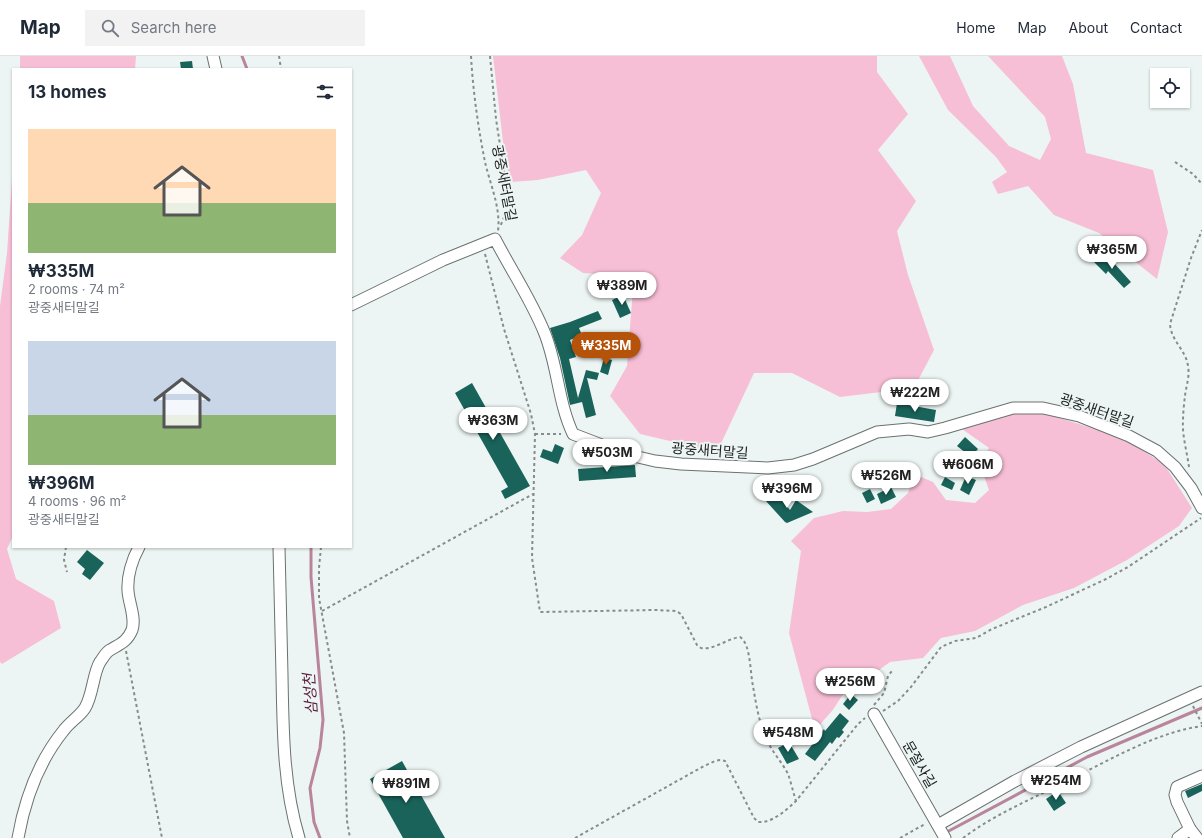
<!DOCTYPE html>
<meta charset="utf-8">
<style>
body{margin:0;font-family:Inter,"Noto Sans KR",sans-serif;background:#f2f2f3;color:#1f2937;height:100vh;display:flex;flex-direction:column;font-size:15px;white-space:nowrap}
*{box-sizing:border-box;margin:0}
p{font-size:13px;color:#747a83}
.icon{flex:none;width:22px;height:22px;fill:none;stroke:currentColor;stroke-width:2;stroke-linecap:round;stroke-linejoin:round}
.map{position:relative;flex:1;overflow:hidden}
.sheet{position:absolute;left:12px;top:12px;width:340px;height:480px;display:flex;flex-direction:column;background:#fff;border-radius:0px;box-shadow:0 1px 3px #0004}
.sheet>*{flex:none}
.fabs{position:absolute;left:1150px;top:12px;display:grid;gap:8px}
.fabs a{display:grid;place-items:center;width:40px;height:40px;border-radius:0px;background:#fff;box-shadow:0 1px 3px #0004;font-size:20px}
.price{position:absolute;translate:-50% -34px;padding:0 9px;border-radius:14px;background:#fff;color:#222;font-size:13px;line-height:26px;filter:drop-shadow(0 1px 2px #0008)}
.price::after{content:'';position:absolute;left:50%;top:24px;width:12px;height:9px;margin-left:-6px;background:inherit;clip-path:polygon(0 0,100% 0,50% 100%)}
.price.on{background:#b45309;color:#fff}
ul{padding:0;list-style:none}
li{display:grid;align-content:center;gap:8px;height:212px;padding:0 16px}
li span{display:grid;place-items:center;height:124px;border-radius:0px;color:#555}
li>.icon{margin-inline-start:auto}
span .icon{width:72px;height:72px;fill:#fffc;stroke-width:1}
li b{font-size:17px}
h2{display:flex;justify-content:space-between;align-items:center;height:48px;padding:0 16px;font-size:17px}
header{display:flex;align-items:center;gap:24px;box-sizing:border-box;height:56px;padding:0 20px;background:#fff;border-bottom:1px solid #e0e1e3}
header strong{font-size:19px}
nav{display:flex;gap:22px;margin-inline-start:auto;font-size:14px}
.search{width:280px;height:36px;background:#f2f2f3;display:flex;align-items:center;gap:10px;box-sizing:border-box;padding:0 14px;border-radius:0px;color:#747a83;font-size:15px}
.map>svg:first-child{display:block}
.green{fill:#f7bfd6}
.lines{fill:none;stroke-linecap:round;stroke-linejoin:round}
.stream{stroke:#b9859c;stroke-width:3}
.building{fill:#19635a}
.minor-casing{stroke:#6a7270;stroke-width:13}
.path{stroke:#868c8a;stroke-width:2;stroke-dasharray:3 3;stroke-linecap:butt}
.minor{stroke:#fff;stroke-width:11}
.labels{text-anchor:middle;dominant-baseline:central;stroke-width:4;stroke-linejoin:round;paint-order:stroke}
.street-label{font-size:14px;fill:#202322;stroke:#ecf5f3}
.water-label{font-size:15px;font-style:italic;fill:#5d1c3e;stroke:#ecf5f3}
</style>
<header>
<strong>Map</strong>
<div class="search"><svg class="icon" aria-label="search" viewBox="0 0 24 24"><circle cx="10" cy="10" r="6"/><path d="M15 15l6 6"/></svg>Search here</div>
<nav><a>Home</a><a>Map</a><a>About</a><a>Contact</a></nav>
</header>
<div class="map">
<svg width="1202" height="782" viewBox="0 0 1202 782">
<rect width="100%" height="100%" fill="#ecf5f3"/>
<g class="green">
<path d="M20,0h116l-1,13h-115z"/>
<path d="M493,0h384v16l31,42 -30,36 38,51 -19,30 11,44 26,75 -20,38 -74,9 -48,-24h-38l-37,79 -77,-18 -30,-38 17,-30 7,-90 -51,-3 -23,-15 22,-23 19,-42 -15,-23 -48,10 -28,2 -5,-23z"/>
<path d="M919,0h31l23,50 36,40 31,14 11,-21 -6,-22 -57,-61h74l11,28 13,69 67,17 15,62 -11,47 -58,-46 -45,-18 -26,-29 -30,8 -6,-12 15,-10 -11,-15 -48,-47z"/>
<path d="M13,108v372l-6,13 9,30 38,22 7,27 -59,36 -2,-2v-356l7,-53z"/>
<path d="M1012,358h35l51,16 36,15 30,19 28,44 -13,18 -52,34 -53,28 -51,17 -48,26 -34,7 -18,20 -33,4 -22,16 -20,9 -16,24 -17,19 -26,-97 12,-82 -10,-10 23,-23 29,-7 24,1 24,-3 17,-16 6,-19 19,8 13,18 29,3 14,-13 -9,-25 9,-17 -27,-19z"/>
</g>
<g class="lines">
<g class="stream">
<path d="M242,0l5,13"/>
<path d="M311,491v30l12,143 -3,28 -10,40 4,34 6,16"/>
<path d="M945,777l142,-76 115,-49"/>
</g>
</g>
<g class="building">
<path d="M192,5l1,8h-12l-1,-7z"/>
<path d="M1104,196l27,30 -7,6 -16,-17 -2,3 -12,-12z"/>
<path d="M623,239l8,18 -11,5 -8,-18z"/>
<path d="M598,255l4,8 -23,9 3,7 -12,5 6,17 -7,2 9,39 8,-28 13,3 -2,7 -10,-2 9,37 -10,3 -4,-16 -12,3 -10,-47 -10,-30 20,-6z"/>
<path d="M604,302l8,2 -4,15 -8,-3z"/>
<path d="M472,327l58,103 -25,13 -4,-8 7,-4 -53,-94z"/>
<path d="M897,347l39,7 -2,12 -39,-6z"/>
<path d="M965,381l13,12 -7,8 -14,-11z"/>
<path d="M555,388l9,4 -6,16 -18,-7 3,-8 9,3z"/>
<path d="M635,409l1,12 -57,4 -1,-12z"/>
<path d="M966,420l10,4 -7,15 -9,-5z"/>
<path d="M945,421l10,6 -3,7 -11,-5z"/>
<path d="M891,431l5,10 -15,7 -4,-10z"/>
<path d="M870,433l5,10 -8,4 -5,-10z"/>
<path d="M775,435l15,19 6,-10 17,12 -26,11 -2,-1 -20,-22z"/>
<path d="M87,494l17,13 -14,17 -8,-6 3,-5 -8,-7z"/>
<path d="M851,638l7,6 -9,10 -6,-6z"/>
<path d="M840,657l9,8 -7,9 2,2 -5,6 -2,-1 -5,7 -2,-2 -15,19 -10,-7 19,-25 1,2z"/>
<path d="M789,686l10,17 -12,5 -9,-16z"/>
<path d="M402,705l43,77h-42l-33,-59z"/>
<path d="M1202,728v7l-14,7 -3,-7z"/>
<path d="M1058,735l8,12 -12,8 -8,-12z"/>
</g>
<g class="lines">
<g class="minor-casing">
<g id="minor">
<path d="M213,0l3,13"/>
<path d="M351,249l92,-45 52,-21c16,31 37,62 50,95 13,33 13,68 28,100l52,20 30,7 26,3 87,4 26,-3 19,-6 64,-27 32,-3 19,3 17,-4 68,-20h30l36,8 50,20 28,15 18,16 16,21 11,20"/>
<path d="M279,491c1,43 2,85 3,128 1,55 1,110 17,163"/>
<path d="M874,658l71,124"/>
<path d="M938,769l77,-44 66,-34 121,-55"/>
<path d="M18,782c7,-40 20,-76 46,-108 6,-8 16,-14 21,-22 8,-13 8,-35 15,-46 3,-4 6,-10 10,-12 10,-6 17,-8 22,-20 4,-12 -3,-26 -4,-39 -1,-14 4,-31 11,-44"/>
<path d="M1178,782l12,-9"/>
<path d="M1197,782l-7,-9 -13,-27 -2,-7 2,-8 25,-11"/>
</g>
</g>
<g class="path">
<path d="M279,0l2,13"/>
<path d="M471,0c2,35 7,71 14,106 5,22 16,46 13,69"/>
<path d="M490,0l6,63 11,71 -1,22 -6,15"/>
<path d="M1175,106l18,12 9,10"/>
<path d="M485,198l19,75 27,85 4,20 -3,124 8,54 115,-2 21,1 5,3 16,31 4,3c14,2 25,-9 39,-11 11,7 10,36 13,49 3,18 6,37 14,54 5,12 15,22 21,34 3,8 5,18 8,27"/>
<path d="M535,378h26"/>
<path d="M1189,411c-2,-15 -7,-32 -6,-46 0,-8 1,-17 2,-25 1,-10 5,-19 3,-30 -2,-16 -17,-25 -18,-42l21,-66 11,-28"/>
<path d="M66,491l-2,13 3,12"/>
<path d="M321,491l-2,21v30l25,135 3,88 3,17"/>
<path d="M322,555l211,-117"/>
<path d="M126,595l36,187"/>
<path d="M874,649l10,-12 4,-17 4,-5"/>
<path d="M1193,650l9,18"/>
<path d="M883,655l15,-10 13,-14 30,-40 14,-6 21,-3 16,-9 54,-22 60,-28 22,-12 73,-49"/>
<path d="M575,782l129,-72 11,-5 5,-1 5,1 29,57 4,4c15,1 28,-12 38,-21l62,-77 7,-6"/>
<path d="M900,782l25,-14"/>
<path d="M963,782c32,-24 69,-39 104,-57 43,-21 87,-48 135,-55"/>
</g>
<use href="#minor" class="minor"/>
</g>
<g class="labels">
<g class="street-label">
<text transform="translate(505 127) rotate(79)">광중새터말길</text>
<text transform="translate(1097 354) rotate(19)">광중새터말길</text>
<text transform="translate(710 394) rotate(4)">광중새터말길</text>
<text transform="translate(920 708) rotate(60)">문절사길</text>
</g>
<g class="water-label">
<text transform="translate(310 638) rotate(-94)">삼성천</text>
</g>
</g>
</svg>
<div class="fabs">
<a><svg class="icon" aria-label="locate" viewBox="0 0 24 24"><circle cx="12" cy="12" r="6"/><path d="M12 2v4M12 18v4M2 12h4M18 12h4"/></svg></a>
</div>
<b class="price" style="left:1112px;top:214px">₩365M</b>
<b class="price" style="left:622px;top:250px">₩389M</b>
<b class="price on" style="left:606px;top:310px">₩335M</b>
<b class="price" style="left:915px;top:357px">₩222M</b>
<b class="price" style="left:493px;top:385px">₩363M</b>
<b class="price" style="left:607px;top:417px">₩503M</b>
<b class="price" style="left:968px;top:429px">₩606M</b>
<b class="price" style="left:886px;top:440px">₩526M</b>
<b class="price" style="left:787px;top:453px">₩396M</b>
<b class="price" style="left:850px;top:646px">₩256M</b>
<b class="price" style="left:788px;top:697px">₩548M</b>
<b class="price" style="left:1056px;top:745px">₩254M</b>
<b class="price" style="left:406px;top:748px">₩891M</b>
<section class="sheet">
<h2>13 homes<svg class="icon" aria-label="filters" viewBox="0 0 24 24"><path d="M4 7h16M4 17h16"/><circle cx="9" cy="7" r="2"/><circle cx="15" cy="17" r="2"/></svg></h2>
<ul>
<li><span style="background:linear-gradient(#ffd9b3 60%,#8fb573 0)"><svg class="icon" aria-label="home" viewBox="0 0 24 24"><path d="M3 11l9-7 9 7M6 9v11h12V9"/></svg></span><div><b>₩335M</b><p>2 rooms · 74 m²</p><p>광중새터말길</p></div></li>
<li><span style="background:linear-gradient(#c9d6e8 60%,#8fb573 0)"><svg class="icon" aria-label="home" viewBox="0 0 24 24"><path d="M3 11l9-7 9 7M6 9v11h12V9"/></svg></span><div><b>₩396M</b><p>4 rooms · 96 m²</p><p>광중새터말길</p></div></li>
</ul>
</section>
</div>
